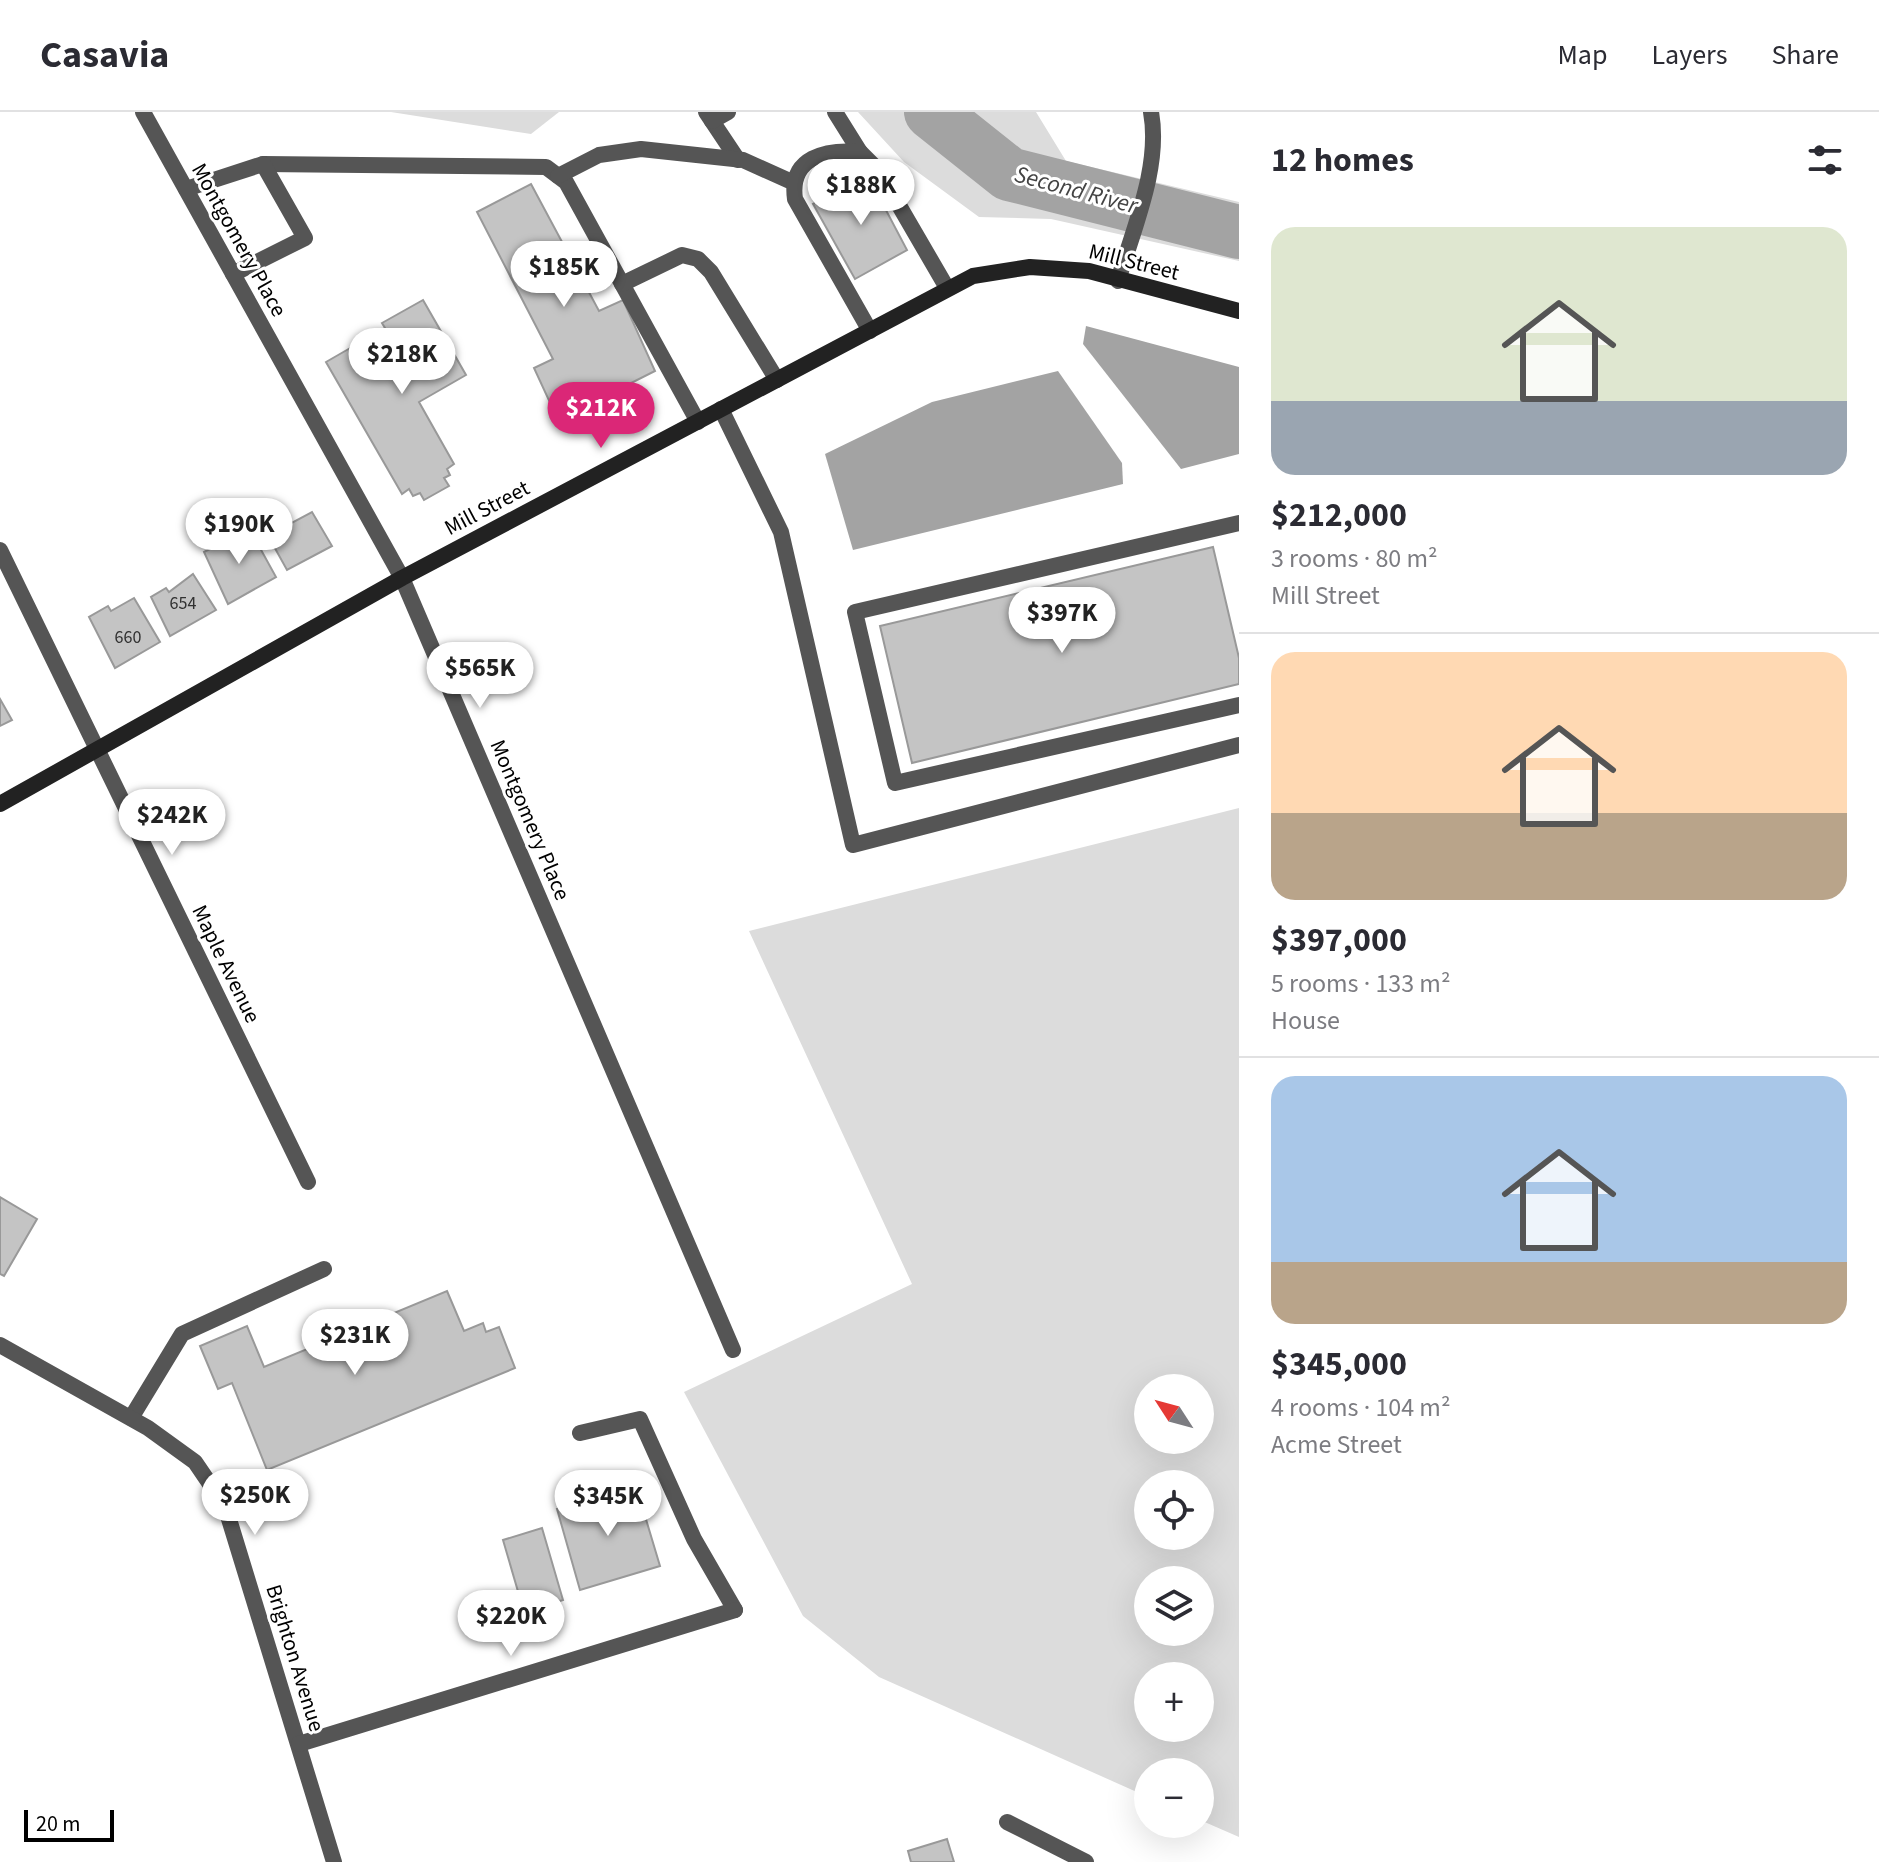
<!DOCTYPE html>
<meta charset="utf-8">
<style>
body{margin:0;font-family:"Source Sans 3",sans-serif;background:#f2f2f3;color:#2b2b33;height:100vh;display:flex;flex-direction:column;font-size:30px;white-space:nowrap}
*{box-sizing:border-box;margin:0}
p{font-size:26px;color:#7c7c81}
.icon{flex:none;width:44px;height:44px;fill:none;stroke:currentColor;stroke-width:2;stroke-linecap:round;stroke-linejoin:round}
.map{position:relative;flex:1;overflow:hidden}
.details{display:flex;flex-direction:column;background:#fff;width:640px}
.details>*{flex:none}
.needle{width:52px;rotate:306deg}
.fabs{position:absolute;left:1134px;top:1262px;display:grid;gap:16px}
.fabs a{display:grid;place-items:center;width:80px;height:80px;border-radius:50%;background:#fff;box-shadow:0 8px 32px #0002;font-size:40px}
.scale{position:absolute;left:24px;bottom:20px;width:90px;box-sizing:border-box;padding-left:8px;border:4px solid #000;border-top:0;font-size:22px;line-height:28px;white-space:nowrap;color:#000;-webkit-text-stroke:6px #fff;paint-order:stroke}
.price{position:absolute;translate:-50% -68px;padding:0 18px;border-radius:28px;background:#fff;color:#222;font-size:26px;line-height:52px;filter:drop-shadow(0 2px 4px #0008)}
.price::after{content:'';position:absolute;left:50%;top:48px;width:24px;height:18px;margin-left:-12px;background:inherit;clip-path:polygon(0 0,100% 0,50% 100%)}
.price.selected{background:#db2777;color:#fff}
ul{padding:0;list-style:none}
li{display:grid;align-content:center;gap:16px;height:424px;padding:0 32px}
li+li{border-top:2px solid #e1e1e2}
li span{display:grid;place-items:center;height:248px;border-radius:24px;color:#555}
li>.icon{margin-inline-start:auto}
span .icon{width:144px;height:144px;fill:#fffc;stroke-width:1}
li b{font-size:34px}
h2{display:flex;justify-content:space-between;align-items:center;height:96px;padding:0 32px;font-size:34px}
header{display:flex;align-items:center;gap:48px;box-sizing:border-box;height:112px;padding:0 40px;background:#fff;border-bottom:2px solid #e1e1e2}
header strong{font-size:38px}
nav{display:flex;gap:44px;margin-inline-start:auto;font-size:28px}
main{display:flex;flex:1;min-height:0}
.map>svg:first-child{display:block}
.green{fill:#dcdcdc;fill-rule:evenodd}
.water{fill:#a3a3a3}
.lines{fill:none;stroke-linecap:round;stroke-linejoin:round}
.river{stroke:#a3a3a3;stroke-width:54}
.building{fill:#c4c4c4;stroke:#999;stroke-width:2}
.lane{stroke:#555;stroke-width:16}
.street{stroke:#555;stroke-width:16}
.secondary{stroke:#222;stroke-width:16}
.labels{text-anchor:middle;dominant-baseline:central;stroke-width:6;stroke-linejoin:round;paint-order:stroke}
.number-label{font-size:18px;fill:#313131}
.street-label{font-size:22px;fill:#000;stroke:#fff}
.water-label{font-size:24px;font-style:italic;fill:#444;stroke:#fff}
</style>
<header>
<strong>Casavia</strong>
<nav><a>Map</a><a>Layers</a><a>Share</a></nav>
</header>
<main>
<div class="map">
<svg width="1239" height="1750" viewBox="0 0 1239 1750">
<rect width="100%" height="100%" fill="#fff"/>
<g class="green">
<path d="M391,0h168l-28,22z"/>
<path d="M858,0h178l30,49 173,41v59l-188,-42 -72,-2 -75,-55z"/>
<path d="M1239,696v1029l-39,-17v-48h-52v25l-269,-120 -76,-61 -119,-224 228,-108 -163,-353zM1148,1276h52v52h-52zM1148,1372h52v52h-52zM1200,1468v52h-52v-52zM1148,1564h52v52h-52z"/>
</g>
<g class="water">
<path d="M1086,214l153,41v87l-58,15 -98,-125z"/>
<path d="M1058,259l64,92 1,21 -270,66 -28,-96 107,-52z"/>
</g>
<g class="lines">
<path class="river" d="M931,0l78,62 230,58"/>
</g>
<g class="building">
<path d="M868,64l39,74 -52,29 -42,-75z"/>
<path d="M531,72l68,127 24,-11 32,71 -97,49 -24,-52 19,-9 -76,-147z"/>
<path d="M423,188l43,75 -47,27 35,62 -7,5 3,6 -6,3 5,8 -25,14 -4,-7 -7,3 -4,-7 -7,5 -76,-132 59,-34 -3,-5z"/>
<path d="M280,400l8,13 24,-13 20,34 -45,24 -26,-47z"/>
<path d="M249,416l27,49 -48,27 -24,-52z"/>
<path d="M1213,435l26,111v26l-327,79 -32,-137z"/>
<path d="M193,462l23,36 -46,26 -19,-39 15,-9 3,4z"/>
<path d="M134,486l26,44 -45,26 -26,-51 19,-11 3,5z"/>
<path d="M0,587l12,21 -12,6z"/>
<path d="M0,1085l37,22 -33,57 -4,-2z"/>
<path d="M447,1179l17,40 19,-8 3,9 13,-5 16,41 -248,102 -35,-87 -14,6 -18,-43 47,-20 17,41z"/>
<path d="M636,1374l24,80 -80,24 -23,-81z"/>
<path d="M542,1416l21,72 -39,12 -21,-72z"/>
<path d="M947,1727l7,23h-43l-3,-11z"/>
</g>
<g class="lines">
<g class="lane">
<path d="M706,0l32,48"/>
<path d="M835,0l25,40"/>
<path d="M712,9l16,-9"/>
<path d="M263,52l283,3 20,15 132,240"/>
<path d="M558,64l41,-21 42,-6 102,11 49,22"/>
<path d="M186,77l77,-25 42,74 -72,36"/>
<path d="M1118,169c15,-52 43,-114 33,-169"/>
<path d="M622,172l60,-29 16,4 13,13 66,108"/>
<path d="M870,219l-75,-132c-6,-42 31,-50 65,-47l19,19 68,117"/>
<path d="M721,297l60,123 72,313 386,-100"/>
<path d="M1239,411l-384,89 40,171 344,-78"/>
<path d="M131,1306l51,-84 142,-65"/>
<path d="M580,1321l60,-14 54,120 41,71"/>
<path d="M1007,1710l79,40"/>
</g>
<g class="street">
<path d="M143,0l259,466 331,772"/>
<path d="M0,438l308,632"/>
<path d="M0,1233l148,83 47,34 30,44 109,356"/>
<path d="M299,1632l436,-134"/>
</g>
<path class="secondary" d="M0,692l402,-226 571,-302 57,-9 59,4 150,40"/>
</g>
<g class="labels">
<g class="number-label">
<text x="183" y="491">654</text>
<text x="128" y="525">660</text>
</g>
<g class="street-label">
<text transform="translate(239 128) rotate(61)">Montgomery Place</text>
<text transform="translate(1134 150) rotate(14)">Mill Street</text>
<text transform="translate(487 396) rotate(-28)">Mill Street</text>
<text transform="translate(530 708) rotate(67)">Montgomery Place</text>
<text transform="translate(226 852) rotate(64)">Maple Avenue</text>
<text transform="translate(295 1546) rotate(73)">Brighton Avenue</text>
</g>
<g class="water-label">
<text transform="translate(1076 78) rotate(15)">Second River</text>
</g>
</g>
</svg>
<div class="fabs">
<a><svg class="needle" viewBox="-14 -14 28 28"><path d="M0-13l5 13h-10z" fill="#e53935"/><path d="M0 13l5-13h-10z" fill="#7c7c81"/></svg></a>
<a><svg class="icon" aria-label="locate" viewBox="0 0 24 24"><circle cx="12" cy="12" r="6"/><path d="M12 2v4M12 18v4M2 12h4M18 12h4"/></svg></a>
<a><svg class="icon" aria-label="layers" viewBox="0 0 24 24"><path d="M12 4l9 5-9 5-9-5zM3 14l9 5 9-5"/></svg></a>
<a>+</a>
<a>−</a>
</div>
<div class="scale">20 m</div>
<b class="price" style="left:861px;top:115px">$188K</b>
<b class="price" style="left:564px;top:197px">$185K</b>
<b class="price" style="left:402px;top:284px">$218K</b>
<b class="price selected" style="left:601px;top:338px">$212K</b>
<b class="price" style="left:239px;top:454px">$190K</b>
<b class="price" style="left:1062px;top:543px">$397K</b>
<b class="price" style="left:480px;top:598px">$565K</b>
<b class="price" style="left:172px;top:745px">$242K</b>
<b class="price" style="left:355px;top:1265px">$231K</b>
<b class="price" style="left:255px;top:1425px">$250K</b>
<b class="price" style="left:608px;top:1426px">$345K</b>
<b class="price" style="left:511px;top:1546px">$220K</b>
</div>
<section class="details">
<h2>12 homes<svg class="icon" aria-label="filters" viewBox="0 0 24 24"><path d="M4 7h16M4 17h16"/><circle cx="9" cy="7" r="2"/><circle cx="15" cy="17" r="2"/></svg></h2>
<ul>
<li><span style="background:linear-gradient(#dfe7d0 70%,#9aa5b1 0)"><svg class="icon" aria-label="home" viewBox="0 0 24 24"><path d="M3 11l9-7 9 7M6 9v11h12V9"/></svg></span><div><b>$212,000</b><p>3 rooms · 80 m²</p><p>Mill Street</p></div></li>
<li><span style="background:linear-gradient(#ffd9b3 65%,#b9a48a 0)"><svg class="icon" aria-label="home" viewBox="0 0 24 24"><path d="M3 11l9-7 9 7M6 9v11h12V9"/></svg></span><div><b>$397,000</b><p>5 rooms · 133 m²</p><p>House</p></div></li>
<li><span style="background:linear-gradient(#a9c7e8 75%,#b9a48a 0)"><svg class="icon" aria-label="home" viewBox="0 0 24 24"><path d="M3 11l9-7 9 7M6 9v11h12V9"/></svg></span><div><b>$345,000</b><p>4 rooms · 104 m²</p><p>Acme Street</p></div></li>
</ul>
</section>
</main>
